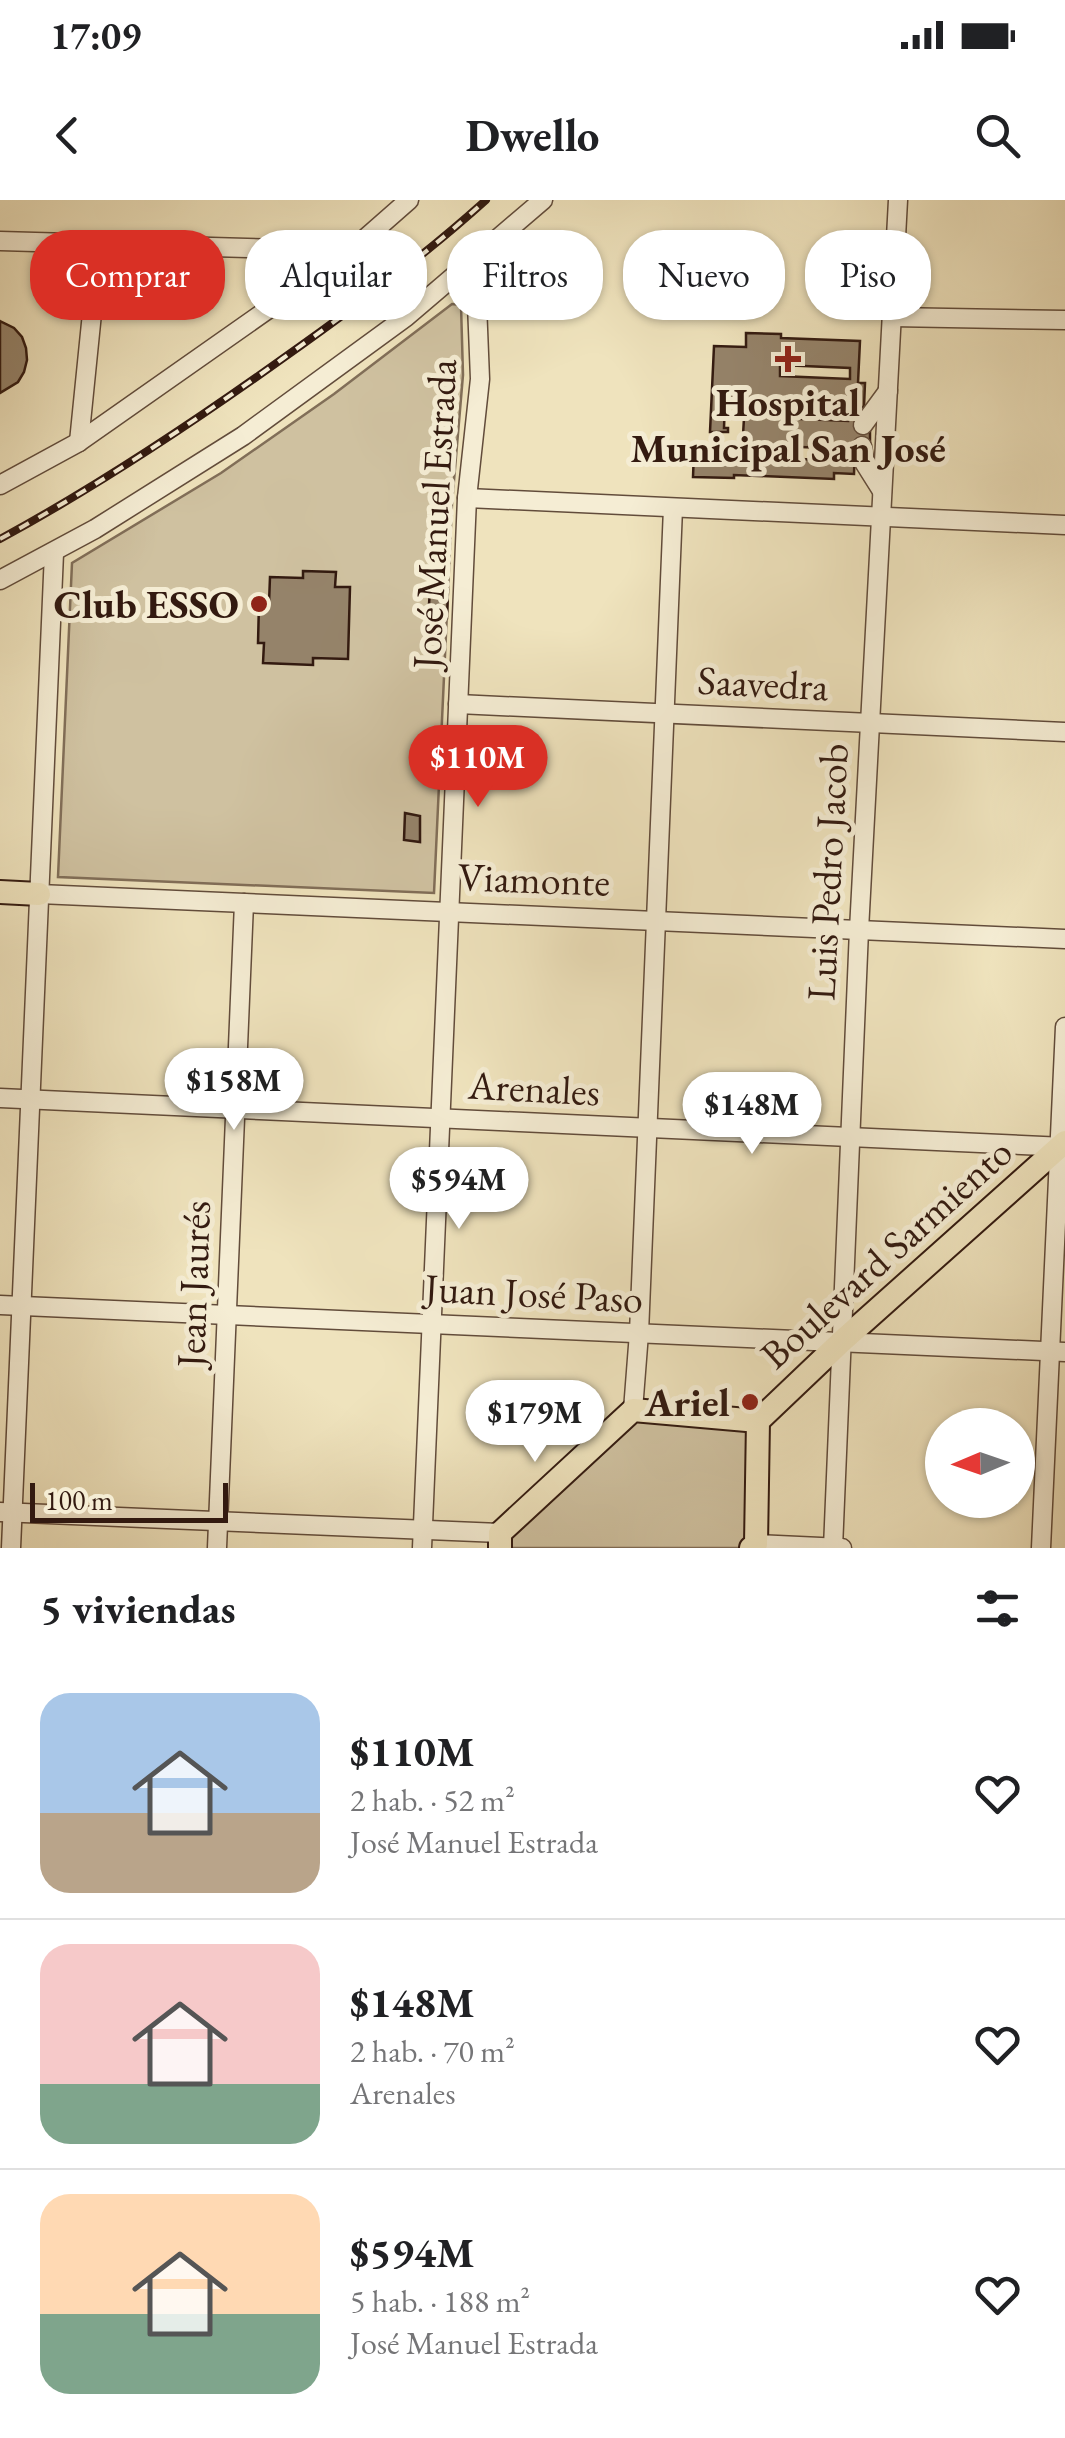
<!DOCTYPE html>
<html lang="es">
<meta charset="utf-8">
<style>
body{margin:0;font-family:"EB Garamond",serif;background:#f2f2f2;color:#202124;height:100vh;display:flex;flex-direction:column;font-size:38px;white-space:nowrap}
*{box-sizing:border-box;margin:0}
p{font-size:32px;color:#757577}
.icon{flex:none;width:55px;height:55px;fill:none;stroke:currentColor;stroke-width:2;stroke-linecap:round;stroke-linejoin:round}
.map{position:relative;height:1348px;overflow:hidden}
.panel{display:flex;flex-direction:column;background:#fff;flex:1}
.panel>*{flex:none}
.banner{position:absolute;left:30px;top:30px;width:1005px;height:90px;display:flex;gap:20px}
.needle{width:65px;rotate:268deg}
.controls{position:absolute;left:925px;top:1208px;display:grid;gap:20px}
.controls a{display:grid;place-items:center;width:110px;height:110px;border-radius:50%;background:#fff;box-shadow:0 2px 8px #0004;font-size:50px}
.scale{position:absolute;left:30px;bottom:25px;width:198px;box-sizing:border-box;padding-left:10px;border:5px solid #331a10;border-top:0;font-size:28px;line-height:35px;white-space:nowrap;color:#331a10;-webkit-text-stroke:8px #f5edd4;paint-order:stroke}
.price{position:absolute;translate:-50% -85px;padding:0 22px;border-radius:35px;background:#fff;color:#222;font-size:32px;line-height:65px;filter:drop-shadow(0 2px 5px #0008)}
.price::after{content:'';position:absolute;left:50%;top:60px;width:30px;height:22px;margin-left:-15px;background:inherit;clip-path:polygon(0 0,100% 0,50% 100%)}
.price.on{background:#d93025;color:#fff}
ul{padding:0;list-style:none}
li{display:flex;align-items:center;gap:30px;height:250px;padding:0 40px}
li+li{border-top:2px solid #e0e0e0}
li span{display:grid;place-items:center;flex:none;width:280px;height:200px;border-radius:30px;color:#555}
li>.icon{margin-inline-start:auto}
span .icon{width:120px;height:120px;fill:#fffc;stroke-width:1}
li b{font-size:42px}
h2{display:flex;justify-content:space-between;align-items:center;height:120px;padding:0 40px;font-size:42px}
.pill{padding:0 35px;border-radius:40px;background:#fff;box-shadow:0 2px 8px #0004;font-size:35px;line-height:90px}
.pill.on{background:#d93025;color:#fff}
.status{display:flex;justify-content:space-between;align-items:center;height:70px;padding:0 50px;background:#fff;direction:ltr}
.status svg{height:28px;fill:currentColor}
header{display:flex;justify-content:space-between;align-items:center;height:130px;padding:0 40px;background:#fff;font-size:45px;font-weight:700}
.map>svg:first-child{display:block}
.green{fill:#cfc1a0;stroke:#816e58;stroke-width:2.5}
.building{fill:#95836a;stroke:#331a10;stroke-width:2.5;fill-rule:evenodd}
.lines{fill:none;stroke-linecap:round;stroke-linejoin:round}
.minor-casing{stroke:#624c3b;stroke-width:21}
.major-casing{stroke:#331a10;stroke-width:26}
.minor{stroke:#f5edd4;stroke-width:18}
.major{stroke:#efe3bd;stroke-width:22}
.rail-casing{stroke:#331a10;stroke-width:8}
.rail{stroke:#f5edd4;stroke-width:4;stroke-dasharray:11;stroke-linecap:butt}
.poi-dot{fill:#8f2418;stroke:#f5edd4;stroke-width:4}
.labels{text-anchor:middle;dominant-baseline:central;stroke-width:10;stroke-linejoin:round;paint-order:stroke}
.poi-label{font-size:40px;font-weight:bold;fill:#331a10;stroke:#f5edd4;text-anchor:end}
.street-label{font-size:40px;fill:#331a10;stroke:#f5edd4}
</style>
<div class="status"><b>17:09</b><svg viewBox="0 0 49 12"><path d="M0 12V9h3v3zM5 12V6h3v6zM10 12V3h3v9zM15 12V0h3v12zM26 1h20v11H26zM47 4h2v5h-2z"/></svg></div>
<header><svg class="icon" aria-label="back" viewBox="0 0 24 24"><path d="M15 5l-7 7 7 7"/></svg>Dwello<svg class="icon" aria-label="search" viewBox="0 0 24 24"><circle cx="10" cy="10" r="6"/><path d="M15 15l6 6"/></svg></header>
<div class="map">
<svg width="1065" height="1348" viewBox="0 0 1065 1348">
<rect width="100%" height="100%" fill="#efe3bd"/>
<filter id="stains"><feTurbulence type="fractalNoise" baseFrequency=".002" numOctaves="4"/><feColorMatrix values="0 0 0 0 .2 0 0 0 0 .09 0 0 0 0 .02 0 0 0 .5 -.17"/></filter>
<radialGradient id="worn" r=".72"><stop offset=".6" stop-color="#630" stop-opacity="0"/><stop offset="1" stop-color="#630" stop-opacity=".3"/></radialGradient>
<g class="green">
<path d="M452,104l9,1 2,70 -11,129 -18,389 -376,-16 14,-314 149,-90 113,-79z"/>
<path d="M634,1217l115,14 -3,111 -7,6h-228v-17z"/>
</g>
<g class="building">
<path d="M844,46l34,1 -2,41 -33,-1z"/>
<path d="M0,121l14,7 8,9 4,11 1,12 -3,12 -6,10 -18,11z"/>
<path d="M746,133l35,1v4l79,3 -2,42h7l-1,24h-7v18l13,1v20l-15,-1 -1,29 -20,-1v6l-100,-4v3l-41,-1 1,-27 48,2 3,-51 -20,-1 -1,28h4v4h-18l4,-86 32,1zM780,165l70,3v11l-70,-3zM779,208l69,3v10l-70,-3zM778,246l68,3v12l-69,-3z"/>
<path d="M303,371l33,1 -1,15h15l-2,72 -35,-1v7l-50,-2 1,-20h-6l1,-40h10l1,-26 33,1z"/>
<path d="M430,390h18l-1,28 -19,1z"/>
<path d="M405,613l15,3v26l-16,-2z"/>
</g>
<g class="lines">
<g class="minor-casing">
<g id="minor">
<path d="M0,41l350,10"/>
<path d="M892,117l173,3"/>
<path d="M863,225l25,-34"/>
<path d="M79,242l20,-198"/>
<path d="M862,246l3,18 17,27"/>
<path d="M0,285l79,-43 272,-191 58,-51"/>
<path d="M467,298l598,27"/>
<path d="M0,380l95,-51 148,-93 163,-119 137,-117"/>
<path d="M458,504l607,28"/>
<path d="M39,694l1026,45"/>
<path d="M0,898l1065,49"/>
<path d="M0,1105l1065,47"/>
<path d="M633,1210l6,-77 34,-825"/>
<path d="M0,1312l500,21"/>
<path d="M756,1344l86,4"/>
<path d="M11,1348l43,-995"/>
<path d="M217,1348l27,-645"/>
<path d="M422,1348l45,-1050 13,-119 -3,-75 -9,-40"/>
<path d="M833,1348l26,-618 39,-730"/>
<path d="M1041,1348l24,-521"/>
</g>
</g>
<g class="major-casing">
<g id="major">
<path d="M0,692l39,2"/>
<path d="M500,1348v-15l133,-123 125,11"/>
<path d="M751,1348l5,-4 2,-123 83,-79 224,-200"/>
</g>
</g>
<use href="#minor" class="minor"/>
<use href="#major" class="major"/>
<g class="rail-casing">
<path id="rail" d="M0,339c98,-53 191,-115 282,-180 71,-50 140,-101 204,-159"/>
</g>
<use href="#rail" class="rail"/>
</g>
<g class="poi-dot">
<path d="M783 144h10v10h10v10h-10v10h-10v-10h-10v-10h10z"/>
<circle cx="259" cy="404" r="10"/>
<circle cx="750" cy="1202" r="10"/>
</g>
<g class="labels">
<g class="poi-label">
<text x="788" y="202" text-anchor="middle">Hospital<tspan x="788" dy="46">Municipal San José</tspan></text>
<text x="239" y="404">Club ESSO</text>
<text x="730" y="1202">Ariel</text>
</g>
<g class="street-label">
<text transform="translate(434 314) rotate(-87)">José Manuel Estrada</text>
<text transform="translate(763 483) rotate(3)">Saavedra</text>
<text transform="translate(827 672) rotate(-87)">Luis Pedro Jacob</text>
<text transform="translate(534 679) rotate(2)">Viamonte</text>
<text transform="translate(534 888) rotate(3)">Arenales</text>
<text transform="translate(886 1053) rotate(-42)">Boulevard Sarmiento</text>
<text transform="translate(193 1084) rotate(-88)">Jean Jaurés</text>
<text transform="translate(534 1093) rotate(3)">Juan José Paso</text>
</g>
</g>
<rect width="100%" height="100%" filter="url(#stains)"/>
<rect width="100%" height="100%" fill="url(#worn)"/>
</svg>
<div class="controls">
<a><svg class="needle" viewBox="-14 -14 28 28"><path d="M0-13l5 13h-10z" fill="#e53935"/><path d="M0 13l5-13h-10z" fill="#757577"/></svg></a>
</div>
<div class="scale">100 m</div>
<b class="price on" style="left:478px;top:610px">$110M</b>
<b class="price" style="left:234px;top:933px">$158M</b>
<b class="price" style="left:752px;top:957px">$148M</b>
<b class="price" style="left:459px;top:1032px">$594M</b>
<b class="price" style="left:535px;top:1265px">$179M</b>
<div class="banner">
<a class="pill on">Comprar</a>
<a class="pill">Alquilar</a>
<a class="pill">Filtros</a>
<a class="pill">Nuevo</a>
<a class="pill">Piso</a>
</div>
</div>
<section class="panel">
<h2>5 viviendas<svg class="icon" aria-label="filters" viewBox="0 0 24 24"><path d="M4 7h16M4 17h16"/><circle cx="9" cy="7" r="2"/><circle cx="15" cy="17" r="2"/></svg></h2>
<ul>
<li><span style="background:linear-gradient(#a9c7e8 60%,#b9a48a 0)"><svg class="icon" aria-label="home" viewBox="0 0 24 24"><path d="M3 11l9-7 9 7M6 9v11h12V9"/></svg></span><div><b>$110M</b><p>2 hab. · 52 m²</p><p>José Manuel Estrada</p></div><svg class="icon" aria-label="heart" viewBox="0 0 24 24"><path d="M12 20l-8-8c-3-5 5-10 8-4 3-6 11-1 8 4z"/></svg></li>
<li><span style="background:linear-gradient(#f6c9c9 70%,#7fa58c 0)"><svg class="icon" aria-label="home" viewBox="0 0 24 24"><path d="M3 11l9-7 9 7M6 9v11h12V9"/></svg></span><div><b>$148M</b><p>2 hab. · 70 m²</p><p>Arenales</p></div><svg class="icon" aria-label="heart" viewBox="0 0 24 24"><path d="M12 20l-8-8c-3-5 5-10 8-4 3-6 11-1 8 4z"/></svg></li>
<li><span style="background:linear-gradient(#ffd9b3 60%,#7fa58c 0)"><svg class="icon" aria-label="home" viewBox="0 0 24 24"><path d="M3 11l9-7 9 7M6 9v11h12V9"/></svg></span><div><b>$594M</b><p>5 hab. · 188 m²</p><p>José Manuel Estrada</p></div><svg class="icon" aria-label="heart" viewBox="0 0 24 24"><path d="M12 20l-8-8c-3-5 5-10 8-4 3-6 11-1 8 4z"/></svg></li>
</ul>
</section>
